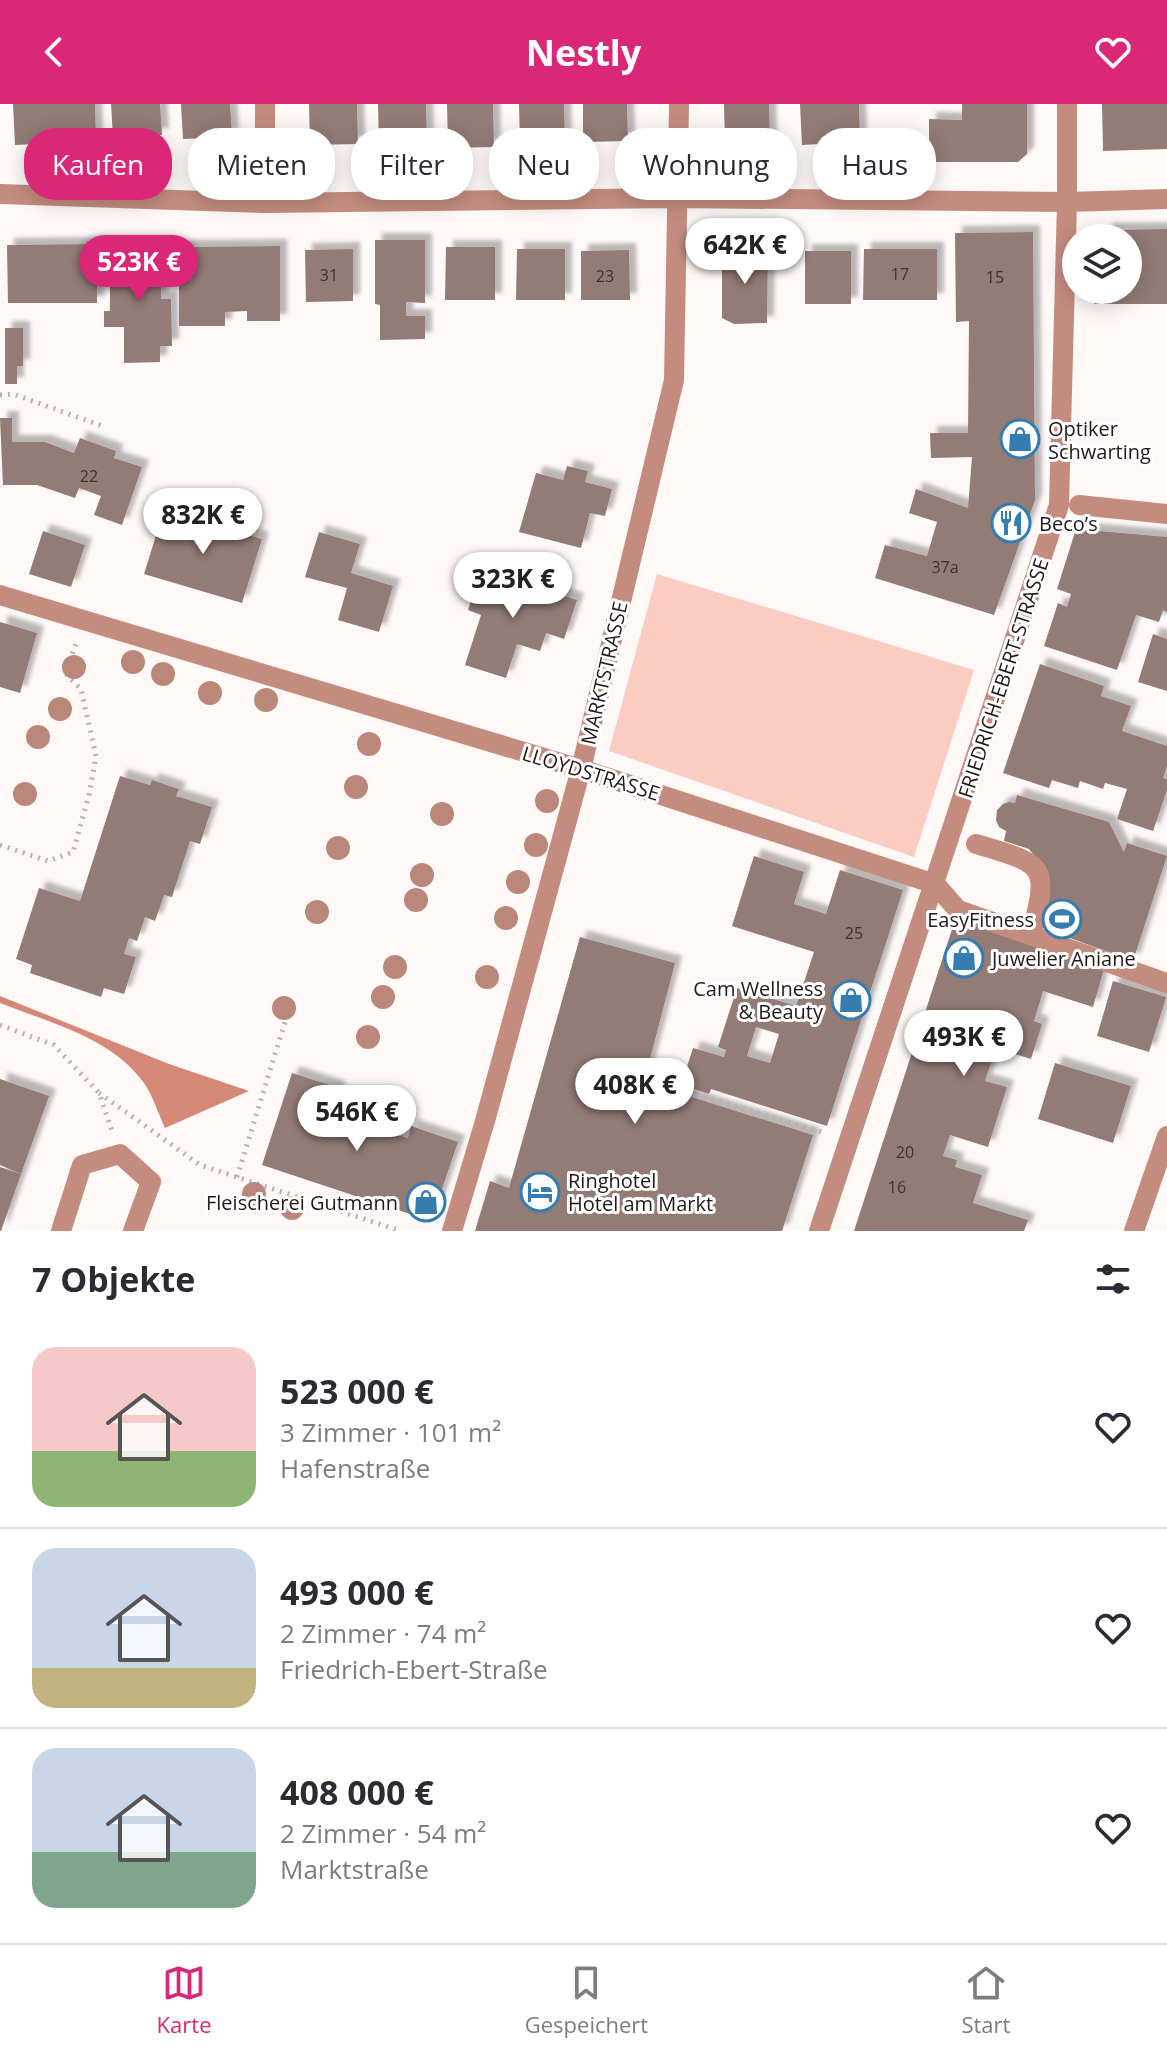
<!DOCTYPE html>
<html lang="de">
<meta charset="utf-8">
<style>
body{margin:0;font-family:"Open Sans",sans-serif;background:#f7f7f7;color:#2b2b33;height:100vh;display:flex;flex-direction:column;font-size:30px;white-space:nowrap}
*{box-sizing:border-box;margin:0}
p{font-size:26px;color:#7c7c81}
.icon{flex:none;width:44px;height:44px;fill:none;stroke:currentColor;stroke-width:2;stroke-linecap:round;stroke-linejoin:round}
.map{position:relative;height:1127px;overflow:hidden}
.panel{display:flex;flex-direction:column;background:#fff;flex:1}
.panel>*{flex:none}
.hud{position:absolute;left:24px;top:24px;width:1120px;height:72px;display:flex;gap:16px}
.buttons{position:absolute;left:1062px;top:120px;display:grid;gap:16px}
.buttons a{display:grid;place-items:center;width:80px;height:80px;border-radius:50%;background:#fff;box-shadow:0 4px 20px #0003;font-size:40px}
.price{position:absolute;translate:-50% -68px;padding:0 18px;border-radius:28px;background:#fff;color:#222;font-size:26px;line-height:52px;filter:drop-shadow(0 2px 4px #0008)}
.price::after{content:'';position:absolute;left:50%;top:48px;width:24px;height:18px;margin-left:-12px;background:inherit;clip-path:polygon(0 0,100% 0,50% 100%)}
.price.selected{background:#db2777;color:#fff}
ul{padding:0;list-style:none}
li{display:flex;align-items:center;gap:24px;height:200px;padding:0 32px}
li+li{border-top:2px solid #e1e1e2}
li span{display:grid;place-items:center;flex:none;width:224px;height:160px;border-radius:24px;color:#555}
li>.icon{margin-inline-start:auto}
span .icon{width:96px;height:96px;fill:#fffc;stroke-width:1}
li b{font-size:34px}
h2{display:flex;justify-content:space-between;align-items:center;height:96px;padding:0 32px;font-size:34px}
.chip{padding:0 28px;border-radius:32px;background:#fff;box-shadow:0 4px 20px #0003;font-size:28px;line-height:72px}
.chip.selected{background:#db2777;color:#fff}
header{display:flex;justify-content:space-between;align-items:center;height:104px;padding:0 32px;background:#db2777;color:#fff;font-size:36px;font-weight:700}
.tab-bar{display:flex;justify-content:space-around;align-items:center;height:112px;border-top:2px solid #e1e1e2;background:#fff;font-size:22px;color:#7c7c81}
.tab-bar a{display:grid;justify-items:center;gap:4px}
.tab-bar .selected{color:#db2777}
.map>svg:first-child{display:block}
.green{fill:#faccc2}
.water{fill:#d58876}
.building{fill:#927b75;fill-rule:evenodd;filter:url(#shadow)}
.lines{fill:none;stroke-linecap:round;stroke-linejoin:round}
.path{stroke:#b8b1b0;stroke-width:5;stroke-dasharray:2 6;stroke-linecap:butt}
.street{stroke:#c48c7f;stroke-width:20}
.tree{fill:#bb877b}
.labels{text-anchor:middle;dominant-baseline:central;stroke-width:6;stroke-linejoin:round;paint-order:stroke}
.number-label{font-size:16px;fill:#3e322e}
.poi-label{font-size:20px;fill:#221917;stroke:#fff;text-anchor:start}
.street-label{font-size:20px;fill:#221917;stroke:#fff}
</style>
<header><svg class="icon" aria-label="back" viewBox="0 0 24 24"><path d="M15 5l-7 7 7 7"/></svg>Nestly<svg class="icon" aria-label="heart" viewBox="0 0 24 24"><path d="M12 20l-8-8c-3-5 5-10 8-4 3-6 11-1 8 4z"/></svg></header>
<div class="map">
<svg width="1167" height="1127" viewBox="0 0 1167 1127">
<defs>
<filter id="shadow"><feDropShadow dx="7" dy="-7" stdDeviation="2" flood-color="#0004"/></filter>
</defs>
<rect width="100%" height="100%" fill="#fef8f7"/>
<path class="green" d="M657,470l317,96 -60,187 -305,-106z"/>
<path class="water" d="M0,892l169,68 80,27 -84,37c-7,-15 -12,-32 -21,-45 -33,-46 -94,-60 -144,-80z"/>
<g class="building">
<path d="M13,0h82l1,37 -81,4z"/>
<path d="M111,0h49l2,31 -49,2z"/>
<path d="M181,0h49l2,33 -49,2z"/>
<path d="M309,0h48l1,40 -48,1z"/>
<path d="M378,0h48l1,43 -48,1z"/>
<path d="M447,0h46l1,43 -46,1z"/>
<path d="M519,0h45l1,39 -45,1z"/>
<path d="M583,0h44l1,37 -45,1z"/>
<path d="M724,0h45l1,37 -45,1z"/>
<path d="M800,0h59l1,38 -58,3z"/>
<path d="M962,0h65v50l-9,8h-89v-43l33,1z"/>
<path d="M1102,0h65v45l-64,2z"/>
<path d="M1167,125v75h-73v-14h34v-52h-28l7,-8z"/>
<path d="M1033,128l2,268 -41,115 -119,-37 10,-33 42,11 10,-34 -28,-9 7,-24 52,19 4,-51 -41,1 -1,-25h38l1,-112 -13,1 -1,-89z"/>
<path d="M375,136h50v63l-19,-1v14h19v23l-45,1v-35l-5,-1z"/>
<path d="M97,140v59h-89l-1,-58z"/>
<path d="M110,142l51,1v52h10l1,47h-12v16l-36,1v-36h-20v-16h6z"/>
<path d="M280,142v75h-33v-10l-22,1v14h-46v-79z"/>
<path d="M446,143h49v53h-50z"/>
<path d="M353,145v52l-47,1 -1,-52z"/>
<path d="M517,145h48v51h-49z"/>
<path d="M864,145h73v51h-74z"/>
<path d="M629,146l1,50h-49v-49z"/>
<path d="M722,146h46l-1,73 -33,1 -12,-6z"/>
<rect x="805" y="147" width="46" height="53"/>
<path d="M5,224h18v38h-6v18h-12z"/>
<path d="M0,314h12v24h33l29,11 6,-15 36,13 -2,7 28,9 -20,58 -28,-10 7,-19 -22,-8 -4,10 -38,-13h-34z"/>
<path d="M567,362l21,5 -3,11 27,7 -7,27 -15,-3 -9,35 -62,-16 17,-59 27,7z"/>
<path d="M164,406l98,29 -20,64 -98,-29z"/>
<path d="M1076,425l91,8v75l-4,-2 -4,12 -23,-7 -19,55 -73,-24 14,-43 9,4 4,-13 -14,-5z"/>
<path d="M43,427l42,14 -14,42 -42,-13z"/>
<path d="M319,428l41,12 -9,29 42,13 -14,46 -41,-12 9,-32 -42,-11z"/>
<path d="M481,465l96,31 -13,39 -18,-6 -6,18 -23,-7 -11,34 -41,-13 16,-50 -13,-5z"/>
<path d="M0,518l37,11 -17,60 -20,-6z"/>
<path d="M1153,530l14,5v52l-29,-9z"/>
<path d="M1040,560l64,22 -3,10 30,10 -9,25 45,15v20l-4,12 4,1v11l-14,41 -36,-12 10,-30 -22,-6 -2,6 -23,-8 -2,7 -26,-8 -3,8 -46,-15z"/>
<path d="M120,672l30,9 2,-5 27,9 -3,7 36,11 -12,37 -10,-3 -18,56 -8,-2 -9,26 -10,-4 -8,24 -8,-3 -5,16 12,3 -12,37 -20,-6 -3,9 -71,-24 2,-8 -16,-6 23,-71 41,13z"/>
<path d="M1017,691l92,27 15,30 3,-9 40,13 -34,105 -93,-34 6,-56 -17,-22 -25,-8 2,-10 -7,-4 -3,-7 1,-10 6,-6 6,-2 6,1z"/>
<path d="M754,752l50,16 -10,32 32,10 14,-44 63,20 -76,236 -116,-37 -2,5 -28,-9 12,-37 31,9 2,-7 -8,-3 19,-59 59,18 18,-54 -82,-26zM756,923l23,7 -9,29 -23,-7z"/>
<path d="M956,813l148,52 -11,38 -50,-16 -9,30 8,3 -11,35 -35,-11 -11,33 22,6 -19,60 -38,-12 -7,21 14,4 -2,7 27,8 -9,28 55,17 -4,11h-170z"/>
<path d="M580,833l95,26 -31,119 169,53 -31,96h-307l15,-50 19,7z"/>
<path d="M1113,877l53,16 -17,55 -52,-16z"/>
<path d="M1055,959l76,23 -18,57 -75,-24z"/>
<path d="M292,969l47,15 -9,26 78,24 3,-12 47,16 -27,79 -169,-56z"/>
<path d="M0,975l49,17 -28,78 -21,-9z"/>
<path d="M0,1063l21,7 -20,57h-1z"/>
</g>
<g class="lines">
<g class="path">
<path d="M0,291l13,-1 92,33"/>
<path d="M0,741l48,16 25,-9 16,-57 7,-39 -15,-67 -16,-16 11,-29"/>
<path d="M0,921l54,20 45,48 13,38"/>
<path d="M681,986l144,43"/>
<path d="M99,989l101,72 201,66"/>
<path d="M237,1073l48,-155"/>
</g>
<g class="street">
<path d="M0,90l265,9 413,-5 389,4 100,-3"/>
<path d="M265,99v-99"/>
<path d="M1079,401l88,9"/>
<path d="M0,491l581,174 354,115 23,26 209,73"/>
<path d="M976,740c67,20 75,19 55,90"/>
<path d="M61,1127l21,-66 38,-11 31,28 -18,49"/>
<path d="M452,1127l33,-110 96,-352 93,-389 5,-276"/>
<path d="M819,1127l240,-726 8,-303v-98"/>
<path d="M1134,1127l33,-95"/>
</g>
</g>
<g class="tree">
<circle cx="133" cy="558" r="12"/>
<circle cx="74" cy="563" r="12"/>
<circle cx="163" cy="570" r="12"/>
<circle cx="210" cy="589" r="12"/>
<circle cx="266" cy="596" r="12"/>
<circle cx="60" cy="605" r="12"/>
<circle cx="38" cy="633" r="12"/>
<circle cx="369" cy="640" r="12"/>
<circle cx="356" cy="683" r="12"/>
<circle cx="25" cy="690" r="12"/>
<circle cx="547" cy="697" r="12"/>
<circle cx="442" cy="710" r="12"/>
<circle cx="536" cy="741" r="12"/>
<circle cx="338" cy="744" r="12"/>
<circle cx="422" cy="771" r="12"/>
<circle cx="518" cy="778" r="12"/>
<circle cx="416" cy="796" r="12"/>
<circle cx="317" cy="808" r="12"/>
<circle cx="506" cy="814" r="12"/>
<circle cx="395" cy="863" r="12"/>
<circle cx="487" cy="873" r="12"/>
<circle cx="383" cy="893" r="12"/>
<circle cx="284" cy="904" r="12"/>
<circle cx="368" cy="933" r="12"/>
<circle cx="254" cy="1090" r="12"/>
<circle cx="292" cy="1104" r="12"/>
</g>
<defs>
<g id="shop-ring" transform="scale(2)"><circle r="9.5" fill="#fff" stroke="#357cb1" stroke-width="1.5"/><path d="M-5-2.5h2.3a2.7 3.5 0 0 1 5.4 0H5L5.5 6h-11ZM-1.5-2.5h3a1.5 2.3 0 0 0-3 0Z" fill="#357cb1"/></g>
<g id="restaurant-ring" transform="scale(2)"><circle r="9.5" fill="#fff" stroke="#357cb1" stroke-width="1.5"/><path d="M-5-6h1v4h1v-4h1v4h1v-4h1v5L-1.5 .5V6h-2V.5L-5-1ZM5-6V6H3V1.5H1.5Q1.5-4 5-6Z" fill="#357cb1"/></g>
<g id="stadium-ring" transform="scale(2)"><circle r="9.5" fill="#fff" stroke="#357cb1" stroke-width="1.5"/><path d="M0-5a6.5 5 0 1 0 0 10a6.5 5 0 1 0 0-10ZM-3.5-1.8h7v3.6h-7Z" fill="#357cb1"/></g>
<g id="hotel-ring" transform="scale(2)"><circle r="9.5" fill="#fff" stroke="#357cb1" stroke-width="1.5"/><path d="M-6-4.5h1.5V1H6V5H4.5V3h-9V5H-6ZM-4 0a1.8 1.8 0 1 1 3.6 0ZM.5 0V-2.5h3Q6-2.5 6 0Z" fill="#357cb1"/></g>
</defs>
<g fill-rule="evenodd">
<use href="#shop-ring" x="1020" y="335"/>
<use href="#restaurant-ring" x="1011" y="419"/>
<use href="#stadium-ring" x="1062" y="815"/>
<use href="#shop-ring" x="964" y="854"/>
<use href="#shop-ring" x="851" y="896"/>
<use href="#hotel-ring" x="540" y="1088"/>
<use href="#shop-ring" x="426" y="1098"/>
</g>
<g class="labels">
<g class="number-label">
<text x="900" y="170">17</text>
<text x="329" y="171">31</text>
<text x="605" y="172">23</text>
<text x="995" y="173">15</text>
<text x="89" y="372">22</text>
<text x="945" y="463">37a</text>
<text x="854" y="829">25</text>
<text x="905" y="1048">20</text>
<text x="897" y="1083">16</text>
</g>
<g class="poi-label">
<text x="1048" y="324">Optiker<tspan x="1048" dy="23">Schwarting</tspan></text>
<text x="1039" y="419">Beco’s</text>
<text x="1034" y="815" text-anchor="end">EasyFitness</text>
<text x="992" y="854">Juwelier Aniane</text>
<text x="823" y="884" text-anchor="end">Cam Wellness<tspan x="823" dy="23">&amp; Beauty</tspan></text>
<text x="568" y="1076">Ringhotel<tspan x="568" dy="23">Hotel am Markt</tspan></text>
<text x="398" y="1098" text-anchor="end">Fleischerei Gutmann</text>
</g>
<g class="street-label">
<text transform="translate(604 569) rotate(-77)">MARKTSTRASSE</text>
<text transform="translate(1003 574) rotate(-72)">FRIEDRICH-EBERT-STRASSE</text>
<text transform="translate(591 669) rotate(17)">LLOYDSTRASSE</text>
</g>
</g>
</svg>
<div class="buttons">
<a><svg class="icon" aria-label="layers" viewBox="0 0 24 24"><path d="M12 4l9 5-9 5-9-5zM3 14l9 5 9-5"/></svg></a>
</div>
<b class="price" style="left:745px;top:182px">642K €</b>
<b class="price selected" style="left:139px;top:199px">523K €</b>
<b class="price" style="left:203px;top:452px">832K €</b>
<b class="price" style="left:513px;top:516px">323K €</b>
<b class="price" style="left:964px;top:974px">493K €</b>
<b class="price" style="left:635px;top:1022px">408K €</b>
<b class="price" style="left:357px;top:1049px">546K €</b>
<div class="hud">
<a class="chip selected">Kaufen</a>
<a class="chip">Mieten</a>
<a class="chip">Filter</a>
<a class="chip">Neu</a>
<a class="chip">Wohnung</a>
<a class="chip">Haus</a>
</div>
</div>
<section class="panel">
<h2>7 Objekte<svg class="icon" aria-label="filters" viewBox="0 0 24 24"><path d="M4 7h16M4 17h16"/><circle cx="9" cy="7" r="2"/><circle cx="15" cy="17" r="2"/></svg></h2>
<ul>
<li><span style="background:linear-gradient(#f6c9c9 65%,#8fb573 0)"><svg class="icon" aria-label="home" viewBox="0 0 24 24"><path d="M3 11l9-7 9 7M6 9v11h12V9"/></svg></span><div><b>523 000 €</b><p>3 Zimmer · 101 m²</p><p>Hafenstraße</p></div><svg class="icon" aria-label="heart" viewBox="0 0 24 24"><path d="M12 20l-8-8c-3-5 5-10 8-4 3-6 11-1 8 4z"/></svg></li>
<li><span style="background:linear-gradient(#c9d6e8 75%,#c2b280 0)"><svg class="icon" aria-label="home" viewBox="0 0 24 24"><path d="M3 11l9-7 9 7M6 9v11h12V9"/></svg></span><div><b>493 000 €</b><p>2 Zimmer · 74 m²</p><p>Friedrich-Ebert-Straße</p></div><svg class="icon" aria-label="heart" viewBox="0 0 24 24"><path d="M12 20l-8-8c-3-5 5-10 8-4 3-6 11-1 8 4z"/></svg></li>
<li><span style="background:linear-gradient(#c9d6e8 65%,#7fa58c 0)"><svg class="icon" aria-label="home" viewBox="0 0 24 24"><path d="M3 11l9-7 9 7M6 9v11h12V9"/></svg></span><div><b>408 000 €</b><p>2 Zimmer · 54 m²</p><p>Marktstraße</p></div><svg class="icon" aria-label="heart" viewBox="0 0 24 24"><path d="M12 20l-8-8c-3-5 5-10 8-4 3-6 11-1 8 4z"/></svg></li>
</ul>
</section>
<nav class="tab-bar">
<a class="selected"><svg class="icon" aria-label="map" viewBox="0 0 24 24"><path d="M3 6l6-2 6 2 6-2v14l-6 2-6-2-6 2zM9 4v14M15 6v14"/></svg>Karte</a>
<a><svg class="icon" aria-label="saved" viewBox="0 0 24 24"><path d="M7 4h10v16l-5-4-5 4z"/></svg>Gespeichert</a>
<a><svg class="icon" aria-label="home" viewBox="0 0 24 24"><path d="M3 11l9-7 9 7M6 9v11h12V9"/></svg>Start</a>
</nav>
